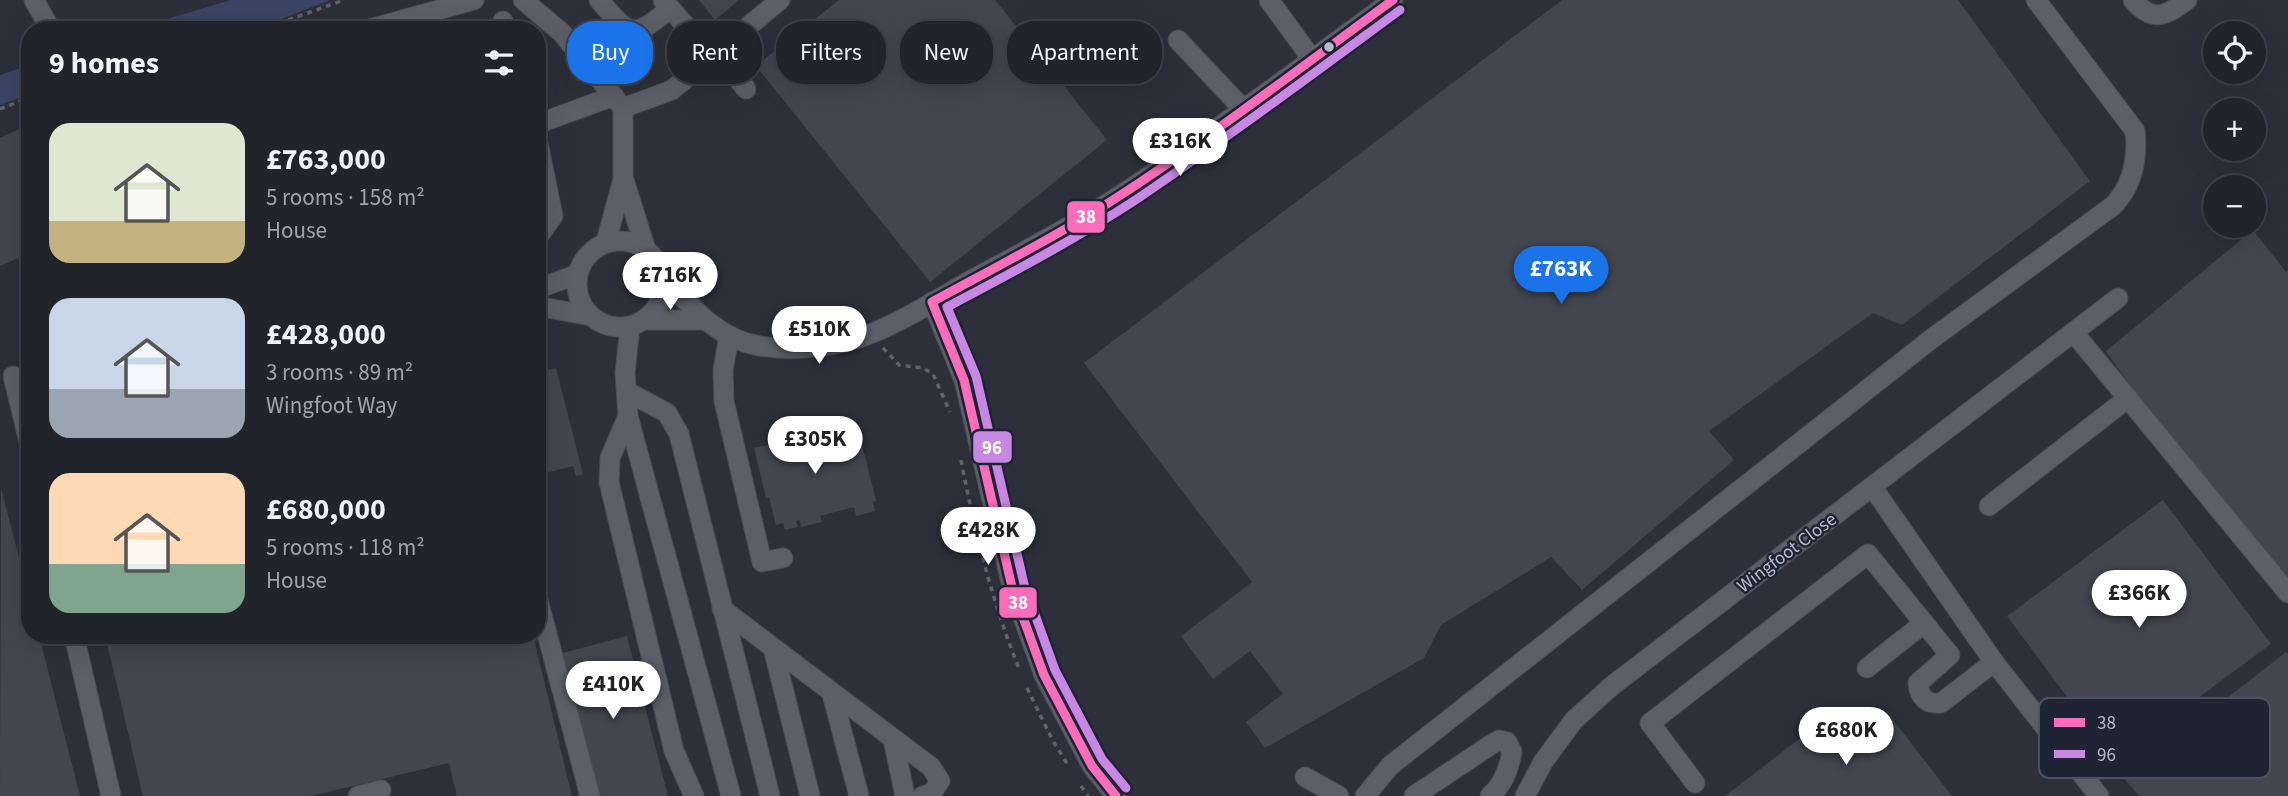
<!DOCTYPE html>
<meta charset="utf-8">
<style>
body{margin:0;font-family:"Source Sans 3",sans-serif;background:#2a2c34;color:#f1f3f6;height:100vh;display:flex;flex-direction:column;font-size:26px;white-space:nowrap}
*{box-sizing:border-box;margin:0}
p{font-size:23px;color:#a2a4a9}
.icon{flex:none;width:38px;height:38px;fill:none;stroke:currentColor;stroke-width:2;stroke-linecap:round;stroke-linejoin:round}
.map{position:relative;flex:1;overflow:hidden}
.details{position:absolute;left:21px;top:21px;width:525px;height:623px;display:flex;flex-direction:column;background:#22242c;border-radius:28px;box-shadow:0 7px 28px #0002,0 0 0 2px #3f4148}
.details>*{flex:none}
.guide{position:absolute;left:567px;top:21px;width:665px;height:63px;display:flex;gap:14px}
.controls{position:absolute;left:2203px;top:21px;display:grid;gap:14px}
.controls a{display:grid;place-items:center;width:63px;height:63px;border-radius:50%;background:#22242c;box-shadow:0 7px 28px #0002,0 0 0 2px #3f4148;font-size:35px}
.price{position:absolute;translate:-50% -60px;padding:0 16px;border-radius:24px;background:#fff;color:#222;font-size:23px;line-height:46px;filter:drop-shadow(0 2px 4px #0008)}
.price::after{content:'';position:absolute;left:50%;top:42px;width:21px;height:16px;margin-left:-10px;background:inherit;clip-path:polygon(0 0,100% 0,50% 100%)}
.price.current{background:#1a73e8;color:#fff}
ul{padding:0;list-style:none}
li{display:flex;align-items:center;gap:21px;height:175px;padding:0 28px}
li span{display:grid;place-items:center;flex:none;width:196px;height:140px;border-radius:21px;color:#555}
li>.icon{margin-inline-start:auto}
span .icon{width:84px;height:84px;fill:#fffc;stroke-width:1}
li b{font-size:30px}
h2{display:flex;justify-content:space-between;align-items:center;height:84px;padding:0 28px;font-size:30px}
.tag{padding:0 24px;border-radius:28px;background:#22242c;box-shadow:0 7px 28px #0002,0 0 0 2px #3f4148;font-size:24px;line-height:63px}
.tag.current{background:#1a73e8;color:#fff}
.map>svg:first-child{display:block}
.water{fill:#3c4464}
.building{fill:#43464f}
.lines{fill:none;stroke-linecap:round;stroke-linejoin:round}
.minor-casing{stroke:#4a4d54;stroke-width:21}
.path{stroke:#60636c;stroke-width:3.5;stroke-dasharray:5 5;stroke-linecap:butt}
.minor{stroke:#5d5f68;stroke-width:19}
.bus-1-casing{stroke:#1f2435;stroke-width:14}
.bus-2-casing{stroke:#1f2435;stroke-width:14}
.bus-1{stroke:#fb6dba;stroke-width:9}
.bus-2{stroke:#c787e3;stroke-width:9}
.bus-dot{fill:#b7bbca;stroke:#1f2435;stroke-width:2.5}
.labels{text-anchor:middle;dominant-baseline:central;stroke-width:5;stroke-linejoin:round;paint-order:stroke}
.street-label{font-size:19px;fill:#b7bbca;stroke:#1f2435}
.key{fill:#1f2435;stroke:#4d5162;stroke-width:2}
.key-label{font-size:19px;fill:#b7bbca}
.line-badge{stroke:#1f2435;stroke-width:2.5}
.badge-label{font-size:19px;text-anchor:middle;font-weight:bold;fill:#fff}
</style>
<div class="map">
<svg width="2288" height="796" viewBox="0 0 2288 796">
<rect width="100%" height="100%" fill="#2d303a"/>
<g class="water">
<path d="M231,0h99l-49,19 -40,11h-111z"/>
<path d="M30,65v29l-30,11v-30z"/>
</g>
<g class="building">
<path d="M699,0h40l-24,20z"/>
<path d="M839,0h156l112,140 -177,142 -174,-216z"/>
<path d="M1562,0h396l132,181 -188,144 -29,-12 -164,118 25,29 -152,130 -31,-33 -110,68 -17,33 -159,90 -19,-26 37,-28 -33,-43 -37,28 -32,-43 71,-54 -168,-219z"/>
<path d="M30,124v129l-30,13v-128z"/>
<path d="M2253,230l33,42 2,-2v320l-90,-108 -92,-131z"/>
<path d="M556,368l27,106 -7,2 -3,-10 -36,9v-102z"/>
<path d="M781,424l7,3 3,13 66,-16 19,77 -3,1 2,9 -19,5 -2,-9 -34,9 2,6 -21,5 -1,-7 -4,1 2,6 -13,3 -2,-7 -7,2 -7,-28 -3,1 -12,-50 23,-5 -3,-12 2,-5z"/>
<path d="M1,488l29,112v35h9l41,161h-80z"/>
<path d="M2163,500l108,144 -157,116 -107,-144z"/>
<path d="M105,635h428l39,161h-115l-8,-33 -138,33h-168z"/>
<path d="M627,636l41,160h-75l-34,-142z"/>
<path d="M2286,652l2,2v142h-149l-15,-18z"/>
<path d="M1829,716l23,30 38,-30 62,80h-227z"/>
</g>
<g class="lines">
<g class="minor-casing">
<g id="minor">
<path d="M34,0l17,30"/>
<path d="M523,0l39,33 61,75"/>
<path d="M599,0c30,35 34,41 71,8"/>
<path d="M663,0l49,56"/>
<path d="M1269,0l43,59"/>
<path d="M2133,0c20,23 33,16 54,0"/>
<path d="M503,21l3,9"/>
<path d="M366,30l108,-30"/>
<path d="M1178,40l65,69"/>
<path d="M717,52l29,37"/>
<path d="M537,124l77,-28"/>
<path d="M537,138l16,78 -16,22"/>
<path d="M624,180l21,67"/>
<circle cx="620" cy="284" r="43"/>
<path d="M606,242l17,-63v-71l49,-18 108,-90"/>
<path d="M663,277c28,29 55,63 97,69 37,6 81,1 115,-14 34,-14 66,-35 98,-53 53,-28 107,-57 157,-90 89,-60 176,-125 263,-189"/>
<path d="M537,289l41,-15"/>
<path d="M932,302l32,78 48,207 32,88 48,91 24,30"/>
<path d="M537,306l54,10"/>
<path d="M644,320h61"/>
<path d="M630,326l-5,47 3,43 -18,42 -1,24 65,269 20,45"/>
<path d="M2074,333l214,260"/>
<path d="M729,336l-6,34 1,31 38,161 21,-4"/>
<path d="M13,376l17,70"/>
<path d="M628,392l39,21 12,21 91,362"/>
<path d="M628,416l103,380"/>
<path d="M1873,488l121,174 105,134"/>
<path d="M1989,506l139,-108"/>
<path d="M537,596l53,200"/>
<path d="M722,609l209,158 9,14 -8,12 -9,3"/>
<path d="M74,635l37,161"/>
<path d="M773,648l37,148"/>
<path d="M1867,668l57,-45"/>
<path d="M832,694l27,102"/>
<path d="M893,739l12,57"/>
<path d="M1305,777l34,19"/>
<path d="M1695,783l-45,-60 218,-169 82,101 -32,28c1,14 9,22 23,20l53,-41"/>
<path d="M358,796l23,-6"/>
<path d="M1365,796l25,-30 540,-426 184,-135c19,-21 24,-47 21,-74l-99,-131"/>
<path d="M1414,796l78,-52 7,-4 8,2 5,10c-3,16 -8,32 -22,44"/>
<path d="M1525,796l18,-34 31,-42 39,-35 505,-387"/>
</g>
</g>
<g class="path">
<path d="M260,30l84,-30"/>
<path d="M0,109l30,-12"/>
<path d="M883,348l16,17 24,3 10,6 17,38"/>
<path d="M961,460c14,73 31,142 59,211"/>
<path d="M1027,688l26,53 15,24"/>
<path d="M1081,786l7,10"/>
</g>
<use href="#minor" class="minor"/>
<g class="bus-1-casing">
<path id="bus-1" d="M1116,796l-24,-30 -48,-91 -32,-88 -48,-207 -32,-78c66,-36 135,-71 198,-113 90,-60 176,-125 263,-189"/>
</g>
<g class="bus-2-casing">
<path id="bus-2" d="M1126,788l-24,-29 -47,-89 -31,-86 -48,-208 -29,-69c64,-34 129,-68 190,-108 89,-60 176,-125 263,-189"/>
</g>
<use href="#bus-1" class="bus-1"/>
<use href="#bus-2" class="bus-2"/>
</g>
<circle class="bus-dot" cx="1329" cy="47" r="6"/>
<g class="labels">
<g class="street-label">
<text transform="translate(1787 553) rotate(-37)">Wingfoot Close</text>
</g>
</g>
<rect x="2039" y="698" width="231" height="80" rx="10" class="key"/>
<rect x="2054" y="718" width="31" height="9" fill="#fb6dba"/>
<rect x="2054" y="750" width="31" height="8" fill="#c787e3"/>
<g class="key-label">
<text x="2097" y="729">38</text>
<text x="2097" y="761">96</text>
</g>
<g class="line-badge">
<rect x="1066" y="200" width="40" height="34" rx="7" fill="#fb6dba"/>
<rect x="972" y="430" width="41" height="34" rx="7" fill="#c787e3"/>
<rect x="998" y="586" width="40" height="33" rx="7" fill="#fb6dba"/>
</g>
<g class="badge-label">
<text x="1086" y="223">38</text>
<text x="992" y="454">96</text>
<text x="1018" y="609">38</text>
</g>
</svg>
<div class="controls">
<a><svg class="icon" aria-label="locate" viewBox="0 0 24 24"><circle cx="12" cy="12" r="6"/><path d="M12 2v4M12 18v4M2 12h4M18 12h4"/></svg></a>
<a>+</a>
<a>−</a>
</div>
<b class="price" style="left:1180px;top:178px">£316K</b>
<b class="price current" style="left:1561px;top:306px">£763K</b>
<b class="price" style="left:670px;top:312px">£716K</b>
<b class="price" style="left:819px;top:366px">£510K</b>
<b class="price" style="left:815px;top:476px">£305K</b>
<b class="price" style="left:988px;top:567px">£428K</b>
<b class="price" style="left:2139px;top:630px">£366K</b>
<b class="price" style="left:613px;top:721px">£410K</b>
<b class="price" style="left:1846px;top:767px">£680K</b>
<div class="guide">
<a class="tag current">Buy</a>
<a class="tag">Rent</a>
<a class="tag">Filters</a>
<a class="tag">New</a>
<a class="tag">Apartment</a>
</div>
<section class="details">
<h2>9 homes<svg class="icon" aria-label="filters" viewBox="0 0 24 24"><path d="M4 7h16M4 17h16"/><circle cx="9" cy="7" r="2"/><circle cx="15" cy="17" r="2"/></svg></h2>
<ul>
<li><span style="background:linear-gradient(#dfe7d0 70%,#c2b280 0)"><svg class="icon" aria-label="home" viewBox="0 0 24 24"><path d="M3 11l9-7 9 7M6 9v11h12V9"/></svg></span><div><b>£763,000</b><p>5 rooms · 158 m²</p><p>House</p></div></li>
<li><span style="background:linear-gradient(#c9d6e8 65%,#9aa5b1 0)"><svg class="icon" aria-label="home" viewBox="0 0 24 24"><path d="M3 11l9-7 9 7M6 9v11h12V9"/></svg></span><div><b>£428,000</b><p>3 rooms · 89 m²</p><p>Wingfoot Way</p></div></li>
<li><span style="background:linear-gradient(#ffd9b3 65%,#7fa58c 0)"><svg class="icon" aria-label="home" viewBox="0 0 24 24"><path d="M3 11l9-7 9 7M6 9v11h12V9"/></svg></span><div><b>£680,000</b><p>5 rooms · 118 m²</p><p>House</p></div></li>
</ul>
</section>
</div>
